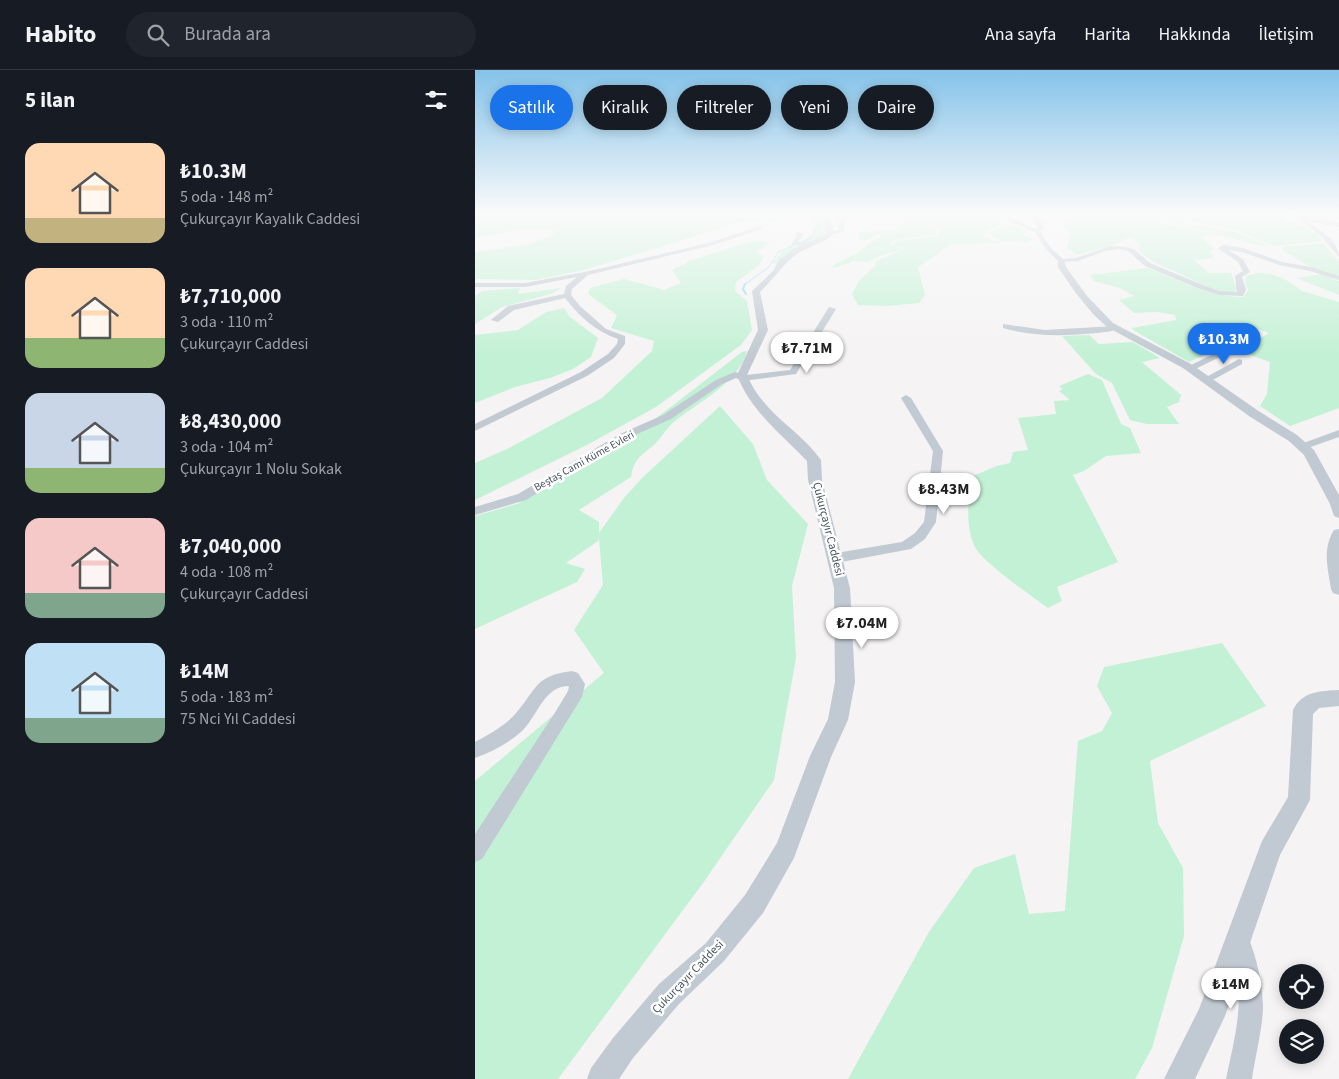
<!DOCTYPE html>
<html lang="tr">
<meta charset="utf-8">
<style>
body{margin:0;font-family:"Source Sans 3",sans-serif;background:#20242c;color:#f1f3f6;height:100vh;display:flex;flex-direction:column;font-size:19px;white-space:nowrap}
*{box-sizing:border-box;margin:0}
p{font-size:16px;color:#9ea1a6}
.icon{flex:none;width:28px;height:28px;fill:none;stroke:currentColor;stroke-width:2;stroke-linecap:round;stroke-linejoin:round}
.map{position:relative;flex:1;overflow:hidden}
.sheet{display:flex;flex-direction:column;background:#171b24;width:475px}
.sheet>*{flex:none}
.hud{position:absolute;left:15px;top:15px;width:475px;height:45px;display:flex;gap:10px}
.tools{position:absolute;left:804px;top:894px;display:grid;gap:10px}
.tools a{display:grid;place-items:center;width:45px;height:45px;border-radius:50%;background:#171b24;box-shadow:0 2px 12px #0003;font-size:25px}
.price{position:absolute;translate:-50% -42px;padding:0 11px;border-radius:18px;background:#fff;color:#222;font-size:16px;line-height:32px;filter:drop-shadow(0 1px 2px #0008)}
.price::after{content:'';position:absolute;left:50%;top:30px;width:15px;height:11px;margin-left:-8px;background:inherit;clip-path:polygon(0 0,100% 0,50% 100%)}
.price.on{background:#1a73e8;color:#fff}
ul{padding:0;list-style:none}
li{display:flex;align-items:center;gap:15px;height:125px;padding:0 25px}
li span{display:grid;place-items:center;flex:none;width:140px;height:100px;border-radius:15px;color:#555}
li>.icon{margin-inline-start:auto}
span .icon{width:60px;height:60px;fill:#fffc;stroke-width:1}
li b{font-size:21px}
h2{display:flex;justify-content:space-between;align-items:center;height:60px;padding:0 25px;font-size:21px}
.tag{padding:0 18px;border-radius:22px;background:#171b24;box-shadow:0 2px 12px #0003;font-size:18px;line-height:45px}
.tag.on{background:#1a73e8;color:#fff}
header{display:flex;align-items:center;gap:30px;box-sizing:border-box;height:70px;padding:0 25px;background:#171b24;border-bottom:1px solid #363941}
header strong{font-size:24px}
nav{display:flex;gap:28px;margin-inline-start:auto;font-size:18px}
.search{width:350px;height:45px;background:#20242c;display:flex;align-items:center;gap:12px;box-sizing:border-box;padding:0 18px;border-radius:28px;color:#9ea1a6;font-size:19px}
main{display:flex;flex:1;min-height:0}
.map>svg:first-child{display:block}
.green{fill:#c3f1d5}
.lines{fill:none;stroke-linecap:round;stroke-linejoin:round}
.stream-far1{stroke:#90daee;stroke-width:1}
.stream{stroke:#90daee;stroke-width:2}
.minor{fill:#c1cad2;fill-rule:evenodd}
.tertiary{fill:#c1cad2;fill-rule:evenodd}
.labels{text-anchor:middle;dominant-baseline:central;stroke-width:5;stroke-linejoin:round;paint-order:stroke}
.far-street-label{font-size:11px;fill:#4a5661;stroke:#fff}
.street-label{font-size:12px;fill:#4a5661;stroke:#fff}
</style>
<header>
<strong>Habito</strong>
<div class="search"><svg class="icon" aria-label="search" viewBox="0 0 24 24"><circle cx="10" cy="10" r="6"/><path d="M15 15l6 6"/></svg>Burada ara</div>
<nav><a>Ana sayfa</a><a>Harita</a><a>Hakkında</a><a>İletişim</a></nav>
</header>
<main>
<section class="sheet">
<h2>5 ilan<svg class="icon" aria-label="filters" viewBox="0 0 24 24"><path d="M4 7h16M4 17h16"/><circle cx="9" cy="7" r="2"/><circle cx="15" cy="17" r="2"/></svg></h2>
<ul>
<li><span style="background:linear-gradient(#ffd9b3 75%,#c2b280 0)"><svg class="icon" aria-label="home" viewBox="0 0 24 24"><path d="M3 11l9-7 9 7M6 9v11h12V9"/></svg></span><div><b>₺10.3M</b><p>5 oda · 148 m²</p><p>Çukurçayır Kayalık Caddesi</p></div></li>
<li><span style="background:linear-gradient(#ffd9b3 70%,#8fb573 0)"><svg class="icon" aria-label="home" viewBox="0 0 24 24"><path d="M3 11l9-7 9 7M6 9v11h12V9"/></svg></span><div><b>₺7,710,000</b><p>3 oda · 110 m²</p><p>Çukurçayır Caddesi</p></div></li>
<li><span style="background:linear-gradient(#c9d6e8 75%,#8fb573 0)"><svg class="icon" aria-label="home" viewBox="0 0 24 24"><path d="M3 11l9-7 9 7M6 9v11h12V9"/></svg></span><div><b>₺8,430,000</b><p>3 oda · 104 m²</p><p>Çukurçayır 1 Nolu Sokak</p></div></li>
<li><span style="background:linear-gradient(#f6c9c9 75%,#7fa58c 0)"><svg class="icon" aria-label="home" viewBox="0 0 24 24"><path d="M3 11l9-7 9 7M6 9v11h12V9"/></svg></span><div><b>₺7,040,000</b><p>4 oda · 108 m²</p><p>Çukurçayır Caddesi</p></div></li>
<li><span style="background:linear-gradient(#bfe0f5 75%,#7fa58c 0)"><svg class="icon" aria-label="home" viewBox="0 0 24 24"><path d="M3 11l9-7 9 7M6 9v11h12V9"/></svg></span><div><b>₺14M</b><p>5 oda · 183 m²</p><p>75 Nci Yıl Caddesi</p></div></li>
</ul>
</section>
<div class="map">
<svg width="864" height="1009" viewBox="0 0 864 1009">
<rect width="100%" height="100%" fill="#f5f3f3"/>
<g class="green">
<path d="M0,144h325c-16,11 -43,5 -62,8l-28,10 -126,38 -48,10 -61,-1v-27l52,-7 28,-11 -2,-4 -31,-1 -47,9z"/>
<path d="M336,144h12l5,19 -36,20 -16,11 -4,-1 10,-11 30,-17 3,-6z"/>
<path d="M439,144h3l19,15v6l-42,5 -5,5h4l4,-4 41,-5 3,-6 -14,-9 3,-7h58l17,10 -20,7 -2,3 8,6 12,3 -52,1 -33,23 7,28 -6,8 -32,3 -29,-1 -6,-11 7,-13 16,-15 1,-5 28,-12 -6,-2 3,3 -19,5 -14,7 -14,-1 -16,6h-8l29,-15 8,-7 14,-9 -1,-2 -16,7 -4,-1 -2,-6 3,-2 35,-3z"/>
<path d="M613,144h56l19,9 54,12 -17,1 14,13 -3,3 3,6 -20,2 15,13h22l6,17 -3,3c-22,-2 -37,-11 -56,-20 -15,-7 -29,-11 -40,-24l3,-4 -7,-6 -5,-1 -21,9 -31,8 -10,-7 4,-15 -9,-9z"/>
<path d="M674,144h30c9,15 37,13 52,17 13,3 25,10 38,15h-7l-92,-23z"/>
<path d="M708,144h71l32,11 -25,-11h20l19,5 -15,-2 -2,3 18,3 -14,1 16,1 16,10 3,6 -49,5 -35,-15 -43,-9 -8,-3z"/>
<path d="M538,155l14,5 -3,5 8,4 -3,3 -30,-1 -10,-8 13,-6z"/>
<path d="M277,171l19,1 -15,10 8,5 -6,9 -22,16 -1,9 12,10 5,29 -11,15 -85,62 -71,39 -110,54v-37l32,-14 95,-51 50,-47 2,-10 -43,-13 6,-13 -29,-21 2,-6 34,-9 40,11 17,-7 -9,-13 20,-10z"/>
<path d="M848,173l16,19v14l-28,-9 -30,-17 2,-3z"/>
<path d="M672,198c35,12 56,28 96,29l5,-6 -3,-10 1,-5 12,-3 14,1 16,7 14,10 37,11v106l-49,18 -30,-20 7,-12 3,-32 -31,-11 30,-18 -29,-10 -16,6 19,8 -54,25 -56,-32 -1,-2 44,-8 -1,-5 -18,-3 -23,1 -15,-13 15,-4 -14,-8 -26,-7 -4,-6z"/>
<path d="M846,204l18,7v14l-42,-17z"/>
<path d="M45,218l-2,6 43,-6 -10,6 -49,13 -27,17v-28l7,-5z"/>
<path d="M89,238l6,9 28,21 -7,19 -18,12 -23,9 -35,9 -40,16v-68l43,-5 28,-18z"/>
<path d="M614,265l10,9 34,-2 27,16 -18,4 39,33 -2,7 -12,5 12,17h-32l-17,-4 -18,-37 -16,-9 -34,-38z"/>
<path d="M272,281c-8,31 -48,51 -72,70 -8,6 -13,16 -20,23 -14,12 -21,14 -24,33l-52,33 20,12v11l25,-35 18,-20 78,-72 33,38 14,36 41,44 -16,62 4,72 -22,122 -71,103 -145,196h-83v-298l129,-108 -30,-43 29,-45 -4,-47 -1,3 -32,22 19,6 -8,13 -102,47v-113l42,-12 103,-58 122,-94z"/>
<path d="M613,304l14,6 19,44 9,4 11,25 -35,3 -22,15 -11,4 45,87 -61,25 5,14 -14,7c-16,-12 -68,-47 -74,-63 -9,-21 -6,-48 -1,-69l24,-10 13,-3 3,-11 15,-2 -10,-32 38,-4 -2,-13 16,-1 -11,-9 4,-2 -4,-3z"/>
<path d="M747,573l44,63 -116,55 8,62 25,45 1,68 -32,112 -17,31h-287l81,-147 45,-64 41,-14 14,60 36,-3 13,-170 24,-10 10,-18 -15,-27 7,-19z"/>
</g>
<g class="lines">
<path class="stream-far1" d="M269,215l25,-18 9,-15 33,-14 6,-12 -5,-12"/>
<path class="stream" d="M270,214l-2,5 3,5"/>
<g class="minor">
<path d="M369,144h6l-5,6 -2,12 -15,2v-2l10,-2 1,-10z"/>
<path d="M519,144h8l34,15 2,-1 -7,-14h6l7,14 -4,3 10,16 13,12 13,-1 35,-12 17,1 7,3 15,13 55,23 15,5 17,1 -2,-16 8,-5 -5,-9 -19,-13v-2l4,-2 20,3 39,14 29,5 28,9v4l-29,-9 -31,-6 -37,-13 -14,-2 15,9 7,13 -8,5 4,13 -3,6 -23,-1 -20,-6 -55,-23 -17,-15 -9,-2 -14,2 -27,10 -19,1 -13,-13 -11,-17z"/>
<path d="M807,144h12l45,9v4l-31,-5c12,8 31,19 31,35l-18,-21 -21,-15v-2z"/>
<path d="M285,156l2,3 -49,16 -125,30 -16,14 -1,6 9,11 26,23 19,7v8l-11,14 -27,18 -112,55v-7l106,-52 27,-18 9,-10 1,-5c-23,-8 -39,-23 -53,-41l-51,12 -16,12 -7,-2 17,-14 56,-12 2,-8 11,-9 -52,10h-50v-4h50l60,-11 124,-29z"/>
<path d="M323,162l6,2 -6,8 17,-1 3,2 -3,2h-24l6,-10 -2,-1z"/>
<path d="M354,237l7,2 -40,65 -54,7 -6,-3 -14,6 -51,35 -43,19 -102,62 -51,15v-8l43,-13 102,-60 43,-19 53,-35 19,-8 11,3 44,-5z"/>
<path d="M528,254l42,6 70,-4 4,2c-6,4 -15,4 -22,5 -32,3 -63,4 -94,-5z"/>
<path d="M773,267l4,3 -1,2 -58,28 -3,1 -5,-3z"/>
<path d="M764,289l3,1v4l-33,18 -3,1 -5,-3z"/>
<path d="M431,325l5,3 32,53 -7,71 -11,17 -14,10 -75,14 -5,-2 -2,-3 2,-3 5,-2 66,-11 13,-9 9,-11 9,-71 -32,-53z"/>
<path d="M864,360v7l-37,13 -5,-3 1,-2z"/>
<path d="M97,601l6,2 7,11 -3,13 -100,162 -7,3v-28l81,-123 12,-20 1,-5c-25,0 -31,29 -46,44 -14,13 -31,22 -48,28v-16c15,-8 30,-16 41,-29 22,-25 18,-37 56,-42z"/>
<path d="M765,864l8,3c9,21 14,46 15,69 0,21 -8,51 -11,73h-26c7,-34 17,-69 11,-104 -3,-13 -10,-25 -5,-38z"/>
</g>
<g class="tertiary">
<path d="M348,144h6l5,19c-9,11 -23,12 -34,19 -16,10 -26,27 -40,40l8,38 -21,45c17,40 51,53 74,85l1,20 28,108 5,94 -7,38 -17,37 -37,101 -31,55 -39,48 -45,43 -46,54 -14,21h-32l4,-11 22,-30 46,-54 47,-41 39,-48 32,-52 33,-87 18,-37 7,-37 -1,-94 -26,-108 -1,-19c-26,-27 -57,-51 -70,-86l21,-45 -6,-39 21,-20 6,-11 16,-12 28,-12 3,-3z"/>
<path d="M583,189h6l2,8 21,29 26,27 78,41 66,46 40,25 17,15 25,45v23l-5,-2 -4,-12 -26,-49 -15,-14 -40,-25 -66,-48 -76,-41 -14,-13 -18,-22 -17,-25z"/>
<path d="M864,459v66l-6,-2 -2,-4c-3,-21 -9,-40 3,-59z"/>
<path d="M864,620v16l-20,2 -6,6 -3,86 -30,55 -55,161 -30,63h-31l35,-70 63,-168 26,-44 5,-87c9,-19 28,-19 46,-20z"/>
</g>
</g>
<linearGradient id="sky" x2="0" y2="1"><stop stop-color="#85c3ea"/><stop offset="0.5" stop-color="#fafafa"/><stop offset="1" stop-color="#fafafa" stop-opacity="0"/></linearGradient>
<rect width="864" height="286" fill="url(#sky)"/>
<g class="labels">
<g class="far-street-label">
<text transform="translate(109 391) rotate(-29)">Beştaş Cami Küme Evleri</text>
</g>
<g class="street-label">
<text transform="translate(353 459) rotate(76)">Çukurçayır Caddesi</text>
<text transform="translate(213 907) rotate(-46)">Çukurçayır Caddesi</text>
</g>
</g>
</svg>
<div class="tools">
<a><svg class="icon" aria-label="locate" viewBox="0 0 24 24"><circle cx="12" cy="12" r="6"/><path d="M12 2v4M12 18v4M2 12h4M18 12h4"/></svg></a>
<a><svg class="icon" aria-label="layers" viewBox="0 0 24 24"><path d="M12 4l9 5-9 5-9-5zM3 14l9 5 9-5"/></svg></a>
</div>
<b class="price on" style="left:749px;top:295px">₺10.3M</b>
<b class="price" style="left:332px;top:304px">₺7.71M</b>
<b class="price" style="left:469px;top:445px">₺8.43M</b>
<b class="price" style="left:387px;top:579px">₺7.04M</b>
<b class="price" style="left:756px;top:940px">₺14M</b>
<div class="hud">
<a class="tag on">Satılık</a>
<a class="tag">Kiralık</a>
<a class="tag">Filtreler</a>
<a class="tag">Yeni</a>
<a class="tag">Daire</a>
</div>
</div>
</main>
